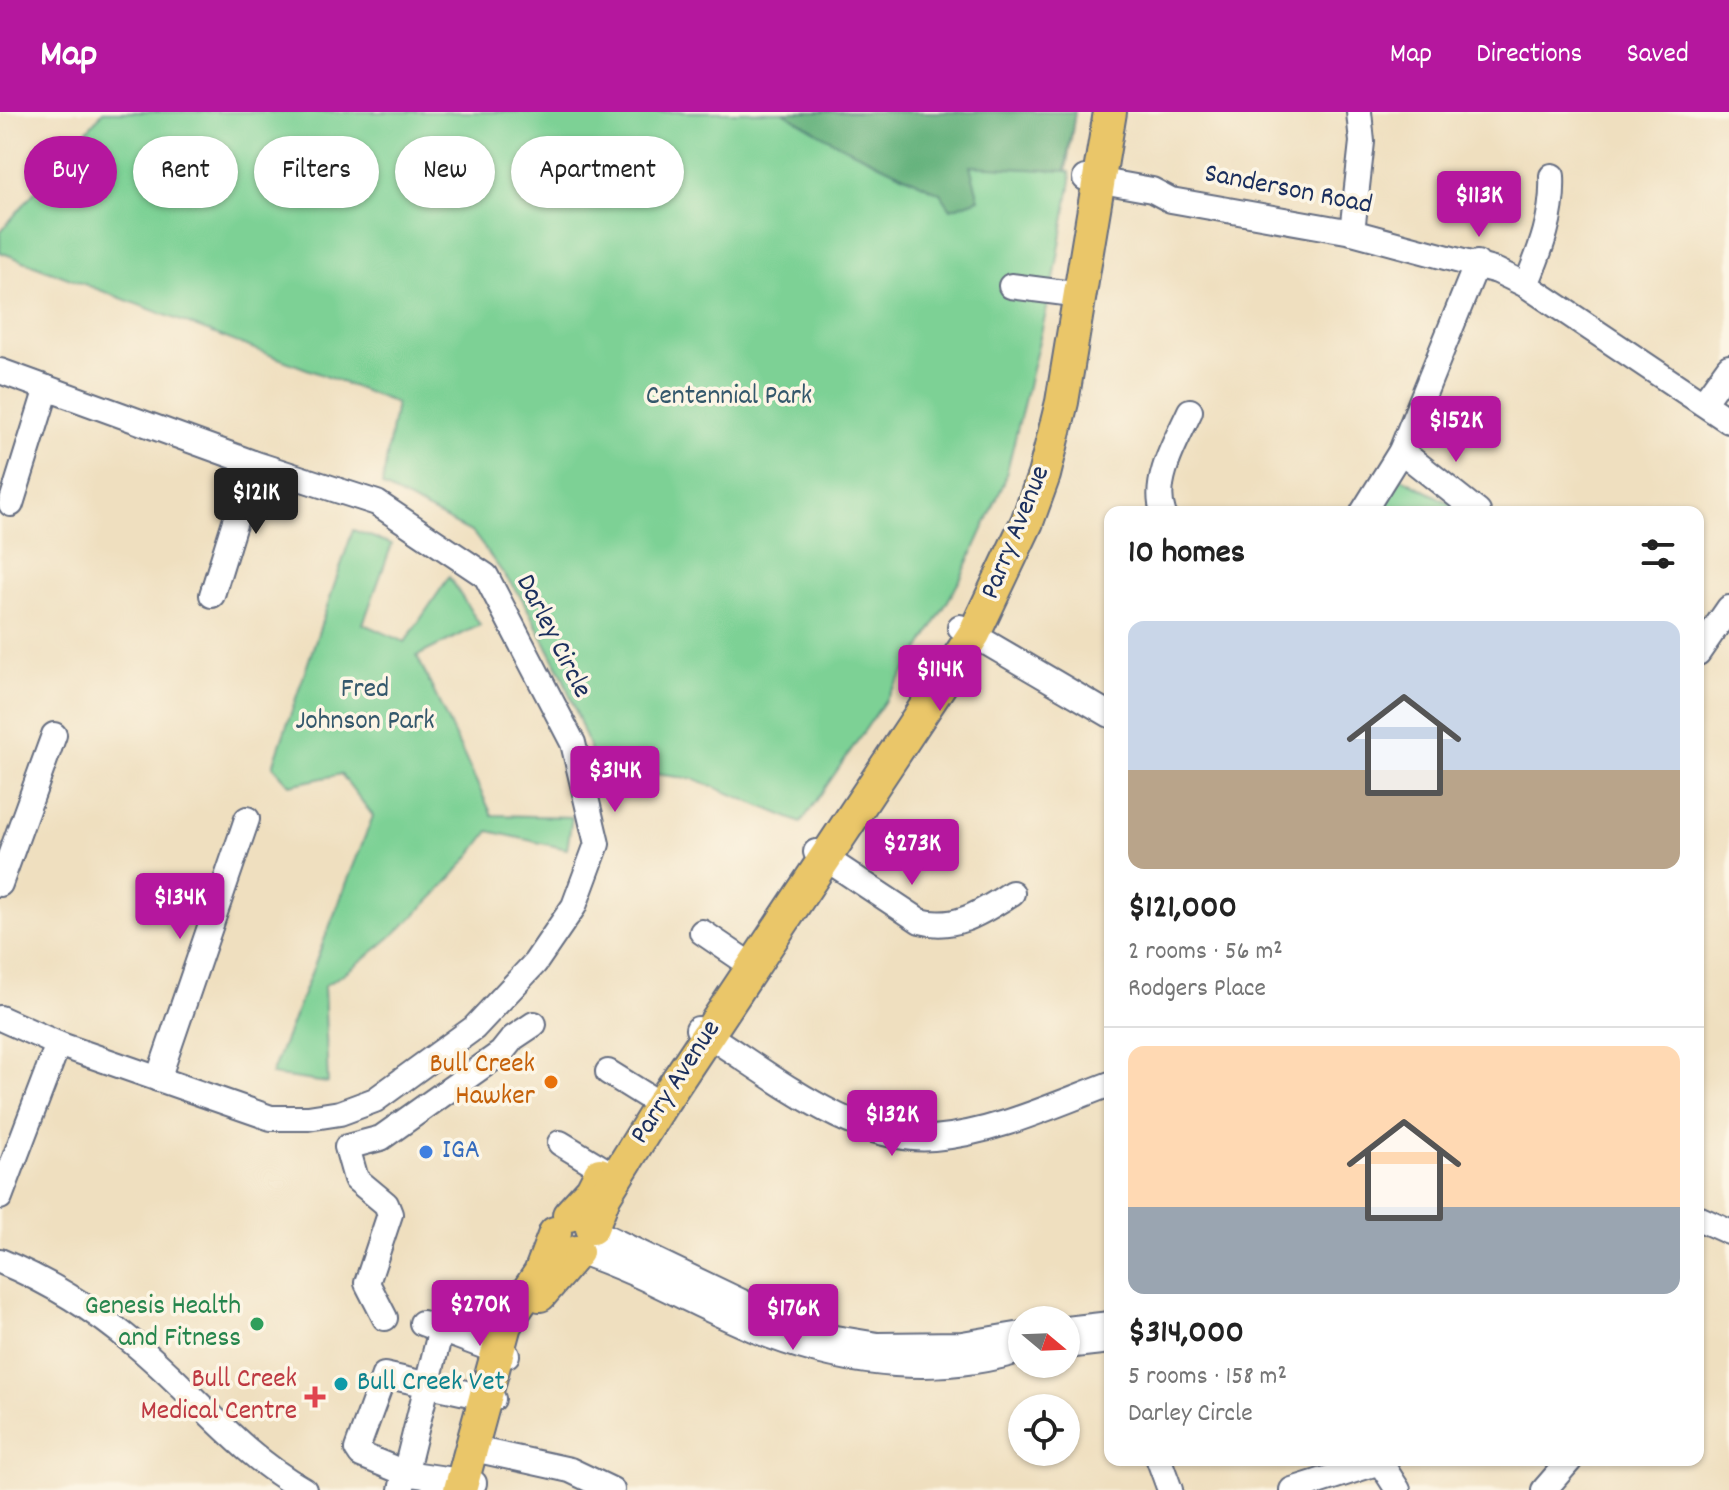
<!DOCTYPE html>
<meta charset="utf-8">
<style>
body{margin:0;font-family:Dekko,sans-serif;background:#f2f2f2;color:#222;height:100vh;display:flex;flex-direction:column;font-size:30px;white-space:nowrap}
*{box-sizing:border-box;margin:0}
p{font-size:26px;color:#767676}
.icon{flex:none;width:44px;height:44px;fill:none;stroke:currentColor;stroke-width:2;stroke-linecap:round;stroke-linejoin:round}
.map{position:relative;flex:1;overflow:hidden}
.side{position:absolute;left:1104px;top:394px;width:600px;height:960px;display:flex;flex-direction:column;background:#fff;border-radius:16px;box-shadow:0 2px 6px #0004}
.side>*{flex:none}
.hud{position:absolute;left:24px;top:24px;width:760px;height:72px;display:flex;gap:16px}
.needle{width:52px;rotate:109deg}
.tools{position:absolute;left:1008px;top:1194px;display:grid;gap:16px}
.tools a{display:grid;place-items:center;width:72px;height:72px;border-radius:50%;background:#fff;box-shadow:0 2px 6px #0004;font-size:40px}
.price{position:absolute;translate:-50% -68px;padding:0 18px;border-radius:8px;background:#b5179e;color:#fff;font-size:26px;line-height:52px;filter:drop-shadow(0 2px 4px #0008)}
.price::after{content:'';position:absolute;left:50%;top:48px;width:24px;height:18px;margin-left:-12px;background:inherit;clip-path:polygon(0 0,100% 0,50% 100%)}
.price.active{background:#222;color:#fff}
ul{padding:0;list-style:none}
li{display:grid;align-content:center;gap:16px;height:424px;padding:0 24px}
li+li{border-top:2px solid #e0e0e0}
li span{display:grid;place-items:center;height:248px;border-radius:16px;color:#555}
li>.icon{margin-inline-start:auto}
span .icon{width:144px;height:144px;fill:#fffc;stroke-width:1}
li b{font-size:34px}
h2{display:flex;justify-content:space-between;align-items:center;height:96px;padding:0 24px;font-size:34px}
.pill{padding:0 28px;border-radius:36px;background:#fff;box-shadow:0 2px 6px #0004;font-size:28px;line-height:72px}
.pill.active{background:#b5179e;color:#fff}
header{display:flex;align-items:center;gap:48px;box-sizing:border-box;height:112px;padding:0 40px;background:#b5179e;color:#fff}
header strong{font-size:38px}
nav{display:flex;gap:44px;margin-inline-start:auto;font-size:28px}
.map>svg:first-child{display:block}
.green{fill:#7dd195;stroke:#4c807a;stroke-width:2}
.forest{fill:#66b37e;stroke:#40716e;stroke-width:2}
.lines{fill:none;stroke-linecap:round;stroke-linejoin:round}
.minor-casing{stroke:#656d80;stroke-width:28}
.major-casing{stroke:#656d80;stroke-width:36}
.minor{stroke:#fff;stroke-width:24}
.major{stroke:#eac669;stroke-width:32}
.food-dot{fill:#e8710a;stroke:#fcf5e5;stroke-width:3}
.shop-dot{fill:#3f7fe0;stroke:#fcf5e5;stroke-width:3}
.leisure-dot{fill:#2e9e5b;stroke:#fcf5e5;stroke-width:3}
.culture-dot{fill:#0f9aa8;stroke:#fcf5e5;stroke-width:3}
.health-dot{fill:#e0444e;stroke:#fcf5e5;stroke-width:3}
.labels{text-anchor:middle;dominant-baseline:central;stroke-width:7;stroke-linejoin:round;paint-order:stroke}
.street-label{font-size:28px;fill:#1b2f5e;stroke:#fcf5e5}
.park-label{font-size:28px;fill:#34586c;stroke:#fcf5e5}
.food-label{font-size:28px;fill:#c56008;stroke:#fcf5e5;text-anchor:end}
.shop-label{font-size:28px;fill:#366cbe;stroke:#fcf5e5;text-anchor:start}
.leisure-label{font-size:28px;fill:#27864d;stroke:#fcf5e5;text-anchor:end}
.health-label{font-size:28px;fill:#be3a42;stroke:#fcf5e5;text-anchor:end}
.culture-label{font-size:28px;fill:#0d838f;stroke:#fcf5e5;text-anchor:start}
</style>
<header>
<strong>Map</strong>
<nav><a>Map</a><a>Directions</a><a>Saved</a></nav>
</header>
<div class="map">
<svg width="1729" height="1378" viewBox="0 0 1729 1378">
<rect width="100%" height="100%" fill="#fcf5e5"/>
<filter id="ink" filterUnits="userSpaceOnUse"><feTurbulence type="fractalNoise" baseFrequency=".0125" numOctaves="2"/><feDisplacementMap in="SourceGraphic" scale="16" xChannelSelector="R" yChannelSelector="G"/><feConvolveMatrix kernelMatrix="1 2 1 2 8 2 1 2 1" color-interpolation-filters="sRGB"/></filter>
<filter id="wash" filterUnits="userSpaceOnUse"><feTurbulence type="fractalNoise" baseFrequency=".006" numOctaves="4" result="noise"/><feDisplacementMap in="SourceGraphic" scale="32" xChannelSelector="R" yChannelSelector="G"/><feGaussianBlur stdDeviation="1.8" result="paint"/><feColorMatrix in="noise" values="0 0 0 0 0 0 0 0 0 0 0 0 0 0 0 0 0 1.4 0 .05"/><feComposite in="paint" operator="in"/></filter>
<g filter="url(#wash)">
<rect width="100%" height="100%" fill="#efdfbf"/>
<g class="green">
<path d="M103,0h972l-9,59 4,1 1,8 -17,100 -50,203 -44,97 -43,74 -116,169 -106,-44 -98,-12 -35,-92 -39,-75 -50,-67 -91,-47 14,-83 -396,-151v-20z"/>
<path d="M1396,363l70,37h-91z"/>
<path d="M353,418l39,14 -29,80 42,18 44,-65 31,48 -63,31 75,159 80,2 -5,32 -78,-18c-40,56 -106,120 -165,155l4,97 -57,-8 102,-259 -32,-42 -51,11 -17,-19z"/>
</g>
<path class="forest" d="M783,0h292l-10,59 -95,-5 9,33 -28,10 -11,-16 -100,-48z"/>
</g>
<g filter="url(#ink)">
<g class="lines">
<g class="minor-casing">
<g id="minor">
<path d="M1085,66l67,12 19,10 181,32 145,39 29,14 203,136"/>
<path d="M1352,120l10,-90 -3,-30"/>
<path d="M1526,173c15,-36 28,-70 26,-109"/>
<path d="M1011,174l54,7"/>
<path d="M0,259l253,92 124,40 109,73 87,167 24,101 -23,62 -39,57 -61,65 -99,72 -35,13 -32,5h-37l-213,-74 -58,-26"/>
<path d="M1703,291l26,-36"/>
<path d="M1401,339l77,61"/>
<path d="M11,392l36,-116"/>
<path d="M1163,400c-11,-32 14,-72 27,-101"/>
<path d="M1363,400l38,-61 76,-188"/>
<path d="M212,483l41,-132"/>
<path d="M960,515l150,88"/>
<path d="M1698,541l31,-45"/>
<path d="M816,740l104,69c36,10 63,-10 92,-28"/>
<path d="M0,772l54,-149"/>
<path d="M702,820l50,34"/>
<path d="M698,917c67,40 153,116 236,109 60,-5 120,-33 176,-54"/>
<path d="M608,960l53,33"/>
<path d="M158,967l89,-260"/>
<path d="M560,1031l43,26"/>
<path d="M0,1085l58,-153"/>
<path d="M1698,1106l31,14"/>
<path d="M592,1118l202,97 41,11 43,7 84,-1 60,-10"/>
<path d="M580,1140c66,22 125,59 190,84 80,30 170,40 252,14"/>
<path d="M0,1149c50,21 95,49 136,84 59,49 100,106 168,145"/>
<path d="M385,1206l-18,-35 23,-69 -4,-10 -30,-25 -9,-32 34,-9 120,-85 12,-15 21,-14"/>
<path d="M422,1211l85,32"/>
<path d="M1066,1217l44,-5"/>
<path d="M1066,1234l44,-5"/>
<path d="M469,1336l101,22 42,20"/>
<path d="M1159,1348l11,30"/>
<path d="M474,1371l-69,-10 -44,-18 -4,-6 27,-74 109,24"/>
<path d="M401,1378l40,-161"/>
<path d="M1292,1378l88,-28 18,28"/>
<path d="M1544,1378l26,-30"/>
</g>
</g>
<g class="major-casing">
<g id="major">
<path d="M569,1103l23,-25 8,-16"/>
<path d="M592,1116l13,-33 56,-90 313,-471 53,-112 17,-47 18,-73 48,-290"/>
<path d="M540,1183l37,-43"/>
<path d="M460,1378l45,-165 35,-52 15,-40"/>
</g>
</g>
<use href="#minor" class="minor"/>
<use href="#major" class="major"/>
</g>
</g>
<circle class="food-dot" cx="551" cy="970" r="8"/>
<circle class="shop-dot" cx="426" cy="1040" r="8"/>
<circle class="leisure-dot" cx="257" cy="1212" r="8"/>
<circle class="culture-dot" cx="341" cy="1272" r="8"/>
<path class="health-dot" d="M311 1273h8v8h8v8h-8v8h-8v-8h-8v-8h8z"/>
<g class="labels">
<g class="street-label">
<text transform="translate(1288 79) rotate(11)">Sanderson Road</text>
<text transform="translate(1017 421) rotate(-68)">Parry Avenue</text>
<text transform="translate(552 525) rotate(63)">Darley Circle</text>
<text transform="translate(677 971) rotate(-57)">Parry Avenue</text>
</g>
<g class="park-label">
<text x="729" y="286">Centennial Park</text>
<text x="365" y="579">Fred<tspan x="365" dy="32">Johnson Park</tspan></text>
</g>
<g class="food-label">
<text x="535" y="954">Bull Creek<tspan x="535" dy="32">Hawker</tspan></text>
</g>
<g class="shop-label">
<text x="442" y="1040">IGA</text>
</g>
<g class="leisure-label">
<text x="241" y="1196">Genesis Health<tspan x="241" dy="32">and Fitness</tspan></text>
</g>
<g class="health-label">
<text x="297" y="1269">Bull Creek<tspan x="297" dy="32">Medical Centre</tspan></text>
</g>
<g class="culture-label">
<text x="357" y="1272">Bull Creek Vet</text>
</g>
</g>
</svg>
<div class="tools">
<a><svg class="needle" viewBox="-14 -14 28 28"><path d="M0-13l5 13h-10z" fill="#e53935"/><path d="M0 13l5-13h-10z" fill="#767676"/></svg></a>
<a><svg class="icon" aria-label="locate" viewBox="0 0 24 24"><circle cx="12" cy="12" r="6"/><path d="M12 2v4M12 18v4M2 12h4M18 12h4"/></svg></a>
</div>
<b class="price" style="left:1479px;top:127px">$113K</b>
<b class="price" style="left:1456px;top:352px">$152K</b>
<b class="price active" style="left:256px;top:424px">$121K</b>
<b class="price" style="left:940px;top:601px">$114K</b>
<b class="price" style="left:615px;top:702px">$314K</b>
<b class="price" style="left:912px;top:775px">$273K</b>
<b class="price" style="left:180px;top:829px">$134K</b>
<b class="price" style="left:892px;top:1046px">$132K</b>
<b class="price" style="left:480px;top:1236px">$270K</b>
<b class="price" style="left:793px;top:1240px">$176K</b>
<div class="hud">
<a class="pill active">Buy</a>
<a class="pill">Rent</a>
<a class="pill">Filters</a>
<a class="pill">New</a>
<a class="pill">Apartment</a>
</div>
<section class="side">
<h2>10 homes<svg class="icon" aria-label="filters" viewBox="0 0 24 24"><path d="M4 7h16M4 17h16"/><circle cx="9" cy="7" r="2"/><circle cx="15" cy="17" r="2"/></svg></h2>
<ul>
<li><span style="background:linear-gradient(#c9d6e8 60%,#b9a48a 0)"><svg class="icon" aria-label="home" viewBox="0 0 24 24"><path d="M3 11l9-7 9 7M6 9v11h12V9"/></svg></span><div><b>$121,000</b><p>2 rooms · 56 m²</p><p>Rodgers Place</p></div></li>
<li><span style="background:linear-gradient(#ffd9b3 65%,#9aa5b1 0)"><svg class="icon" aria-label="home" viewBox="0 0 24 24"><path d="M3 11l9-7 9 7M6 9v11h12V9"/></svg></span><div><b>$314,000</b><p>5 rooms · 158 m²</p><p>Darley Circle</p></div></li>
</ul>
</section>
</div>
